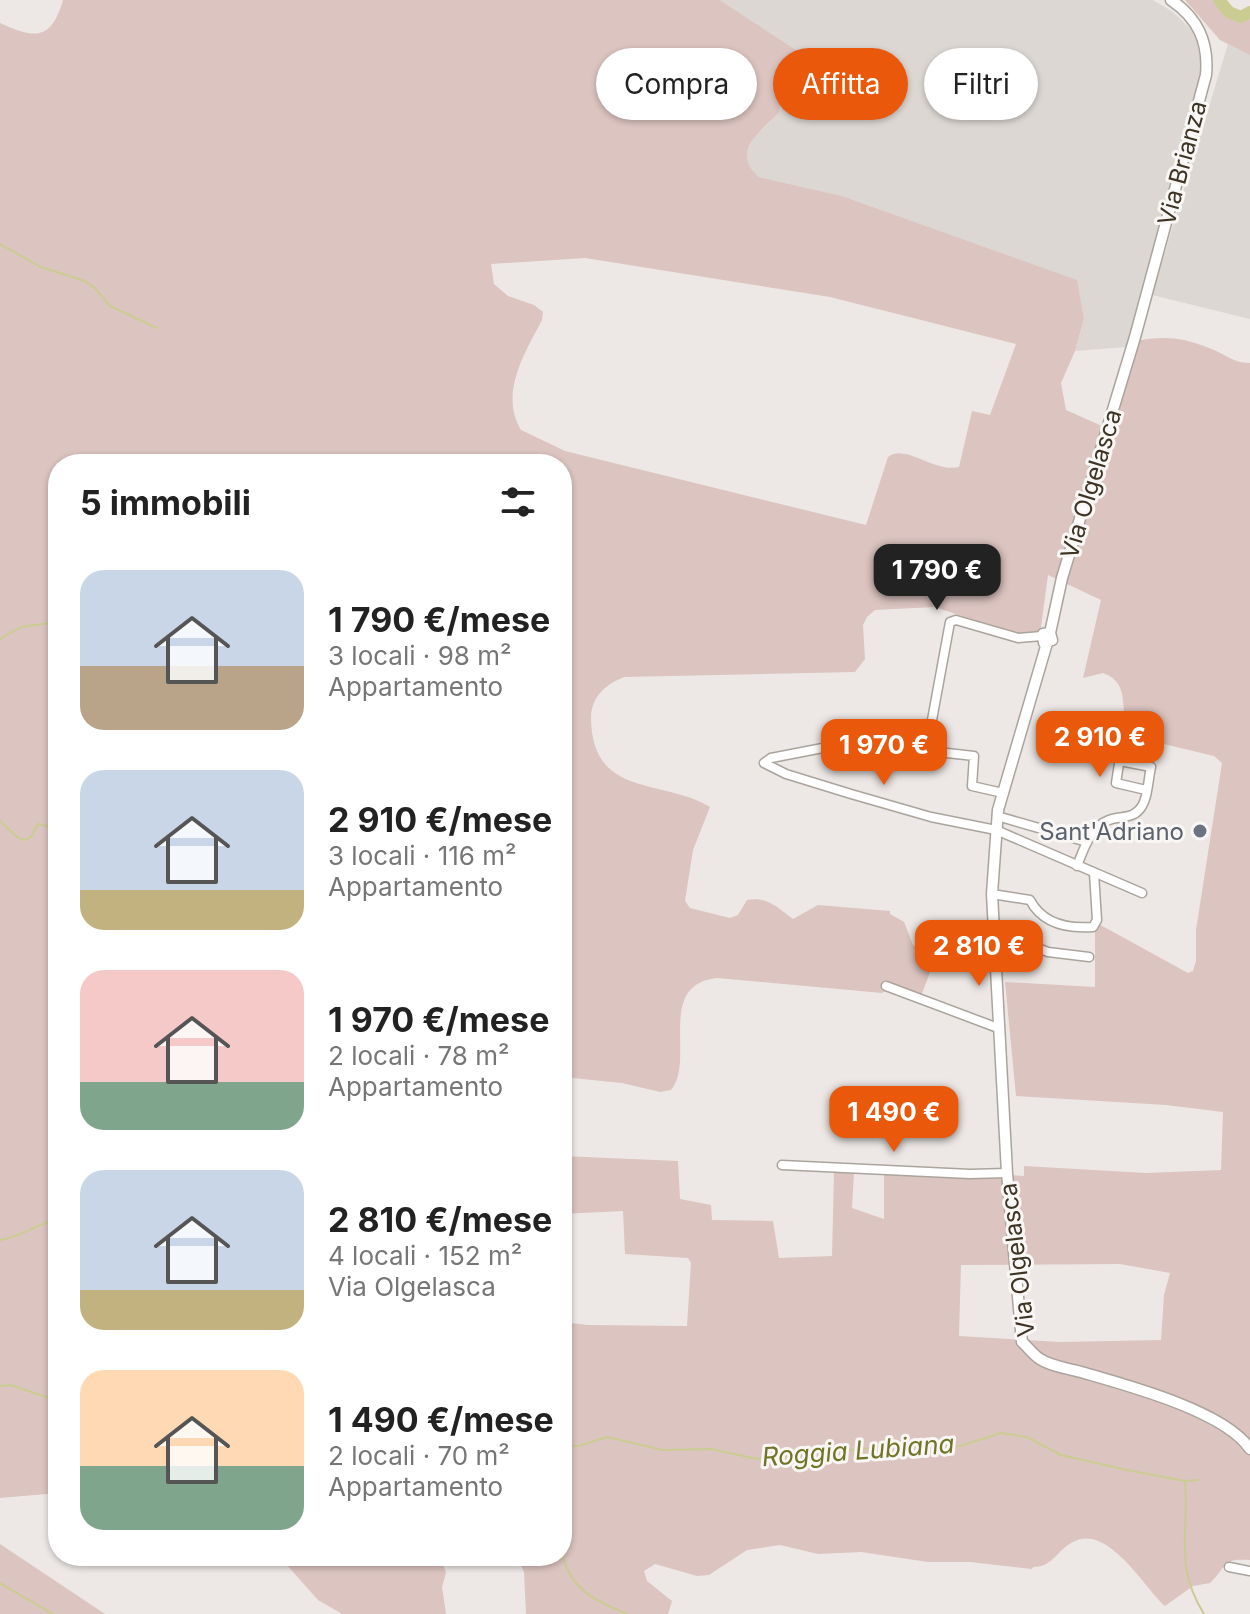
<!DOCTYPE html>
<html lang="it">
<meta charset="utf-8">
<style>
body{margin:0;font-family:Inter,sans-serif;background:#f6f6f6;color:#222;height:100vh;display:flex;flex-direction:column;font-size:30px;white-space:nowrap}
*{box-sizing:border-box;margin:0}
p{font-size:26px;color:#767676}
.icon{flex:none;width:44px;height:44px;fill:none;stroke:currentColor;stroke-width:2;stroke-linecap:round;stroke-linejoin:round}
.map{position:relative;flex:1;overflow:hidden}
.sheet{position:absolute;left:48px;top:454px;width:524px;height:1112px;display:flex;flex-direction:column;background:#fff;border-radius:32px;box-shadow:0 2px 6px #0004}
.sheet>*{flex:none}
.guide{position:absolute;left:596px;top:48px;width:534px;height:72px;display:flex;gap:16px}
.price{position:absolute;translate:-50% -68px;padding:0 18px;border-radius:16px;background:#ea580c;color:#fff;font-size:26px;line-height:52px;filter:drop-shadow(0 2px 4px #0008)}
.price::after{content:'';position:absolute;left:50%;top:48px;width:24px;height:18px;margin-left:-12px;background:inherit;clip-path:polygon(0 0,100% 0,50% 100%)}
.price.on{background:#222;color:#fff}
ul{padding:0;list-style:none}
li{display:flex;align-items:center;gap:24px;height:200px;padding:0 32px}
li span{display:grid;place-items:center;flex:none;width:224px;height:160px;border-radius:24px;color:#555}
li>.icon{margin-inline-start:auto}
span .icon{width:96px;height:96px;fill:#fffc;stroke-width:1}
li b{font-size:34px}
h2{display:flex;justify-content:space-between;align-items:center;height:96px;padding:0 32px;font-size:34px}
.pill{padding:0 28px;border-radius:36px;background:#fff;box-shadow:0 2px 6px #0004;font-size:28px;line-height:72px}
.pill.on{background:#ea580c;color:#fff}
.map>svg:first-child{display:block}
.built{fill:#dcd7d3}
.green{fill:#dcc4c0;fill-rule:evenodd}
.lines{fill:none;stroke-linecap:round;stroke-linejoin:round}
.stream{stroke:#cbcc92;stroke-width:2}
.river{stroke:#cbcc92;stroke-width:12}
.minor-casing{stroke:#aaa49c;stroke-width:11}
.tertiary-casing{stroke:#aaa49c;stroke-width:13}
.minor{stroke:#fff;stroke-width:8}
.tertiary{stroke:#fff;stroke-width:10}
.worship-dot{fill:#6b7280;stroke:#f9f7f5;stroke-width:3}
.labels{text-anchor:middle;dominant-baseline:central;stroke-width:6;stroke-linejoin:round;paint-order:stroke}
.street-label{font-size:24px;fill:#3d3425;stroke:#f9f7f5}
.worship-label{font-size:24px;fill:#5b616d;stroke:#f9f7f5;text-anchor:end}
.water-label{font-size:26px;font-style:italic;fill:#717424;stroke:#f9f7f5}
</style>
<div class="map">
<svg width="1250" height="1614" viewBox="0 0 1250 1614">
<rect width="100%" height="100%" fill="#ede8e5"/>
<g class="built">
<path d="M720,0h433l20,12 23,22 8,35 -77,278 -52,4 9,-32 -8,-39 -234,-84 -83,-19 -7,-6 -6,-11 2,-10 6,-13 25,-24 1,-17 19,-28 3,-14z"/>
<path d="M1228,44l22,11v264l-98,-24z"/>
</g>
<g class="green">
<path d="M63,0h657l82,54c0,22 -21,29 -23,59 -19,18 -49,40 -20,64l83,19 235,84 7,39 -9,32 -14,32 5,27 36,16 7,-3 26,-82c29,-5 46,-4 74,7 14,5 26,16 41,15v1197c-30,-2 -22,6 -40,23l-17,3 -28,20c-20,-17 -57,-83 -92,-64 -16,8 -20,25 -40,25l-1,2 -62,-7h-42l-67,-10 -43,2 -38,-9 -33,5 -38,25 -12,1 -42,-12 -11,7 3,10 25,20 -4,13h-142l-2,-42 -7,-16h45v-234l26,3 99,1 4,-63 -3,-5 -63,-4 -2,-43 -61,3v-58l116,5 2,38 31,6 1,15 61,1 6,37 53,-2 2,-83h20l-2,35 32,11v-53l140,10v-10l122,7 75,-3 2,-58 -57,-7 -150,-9 -11,-114 90,5v-65l93,51 5,-2 3,-10v-31l26,-167 -8,-7 -63,-15 -12,-7 -14,-14c-3,-20 1,-39 -22,-47l-20,5 18,-78 -53,-25 -9,67 -104,-35 -60,3 -8,7 -4,8 2,34 -10,13 -231,5c-18,7 -33,20 -33,41 1,81 72,60 119,89l-17,43 -8,51 5,7 40,10 8,-3 9,-15c20,-4 31,8 46,19l25,-14 72,6v3l14,8 9,23 23,12 -15,39 -33,-7 -6,4 -165,-15c-62,7 -21,82 -46,112l-11,2 -38,-9 -60,-6v-613h-504v1029l-58,5v-1475c35,16 51,18 63,-23zM585,258l245,39 186,47 -26,71 -18,-4 -13,56c-25,6 -54,-24 -71,-10l-22,68 -301,-74 -44,-21c-22,-37 4,-77 21,-110l1,-8 -9,-7 -26,-9 -14,-12 -3,-20zM1120,1264l50,9 -6,22 -3,45 -101,2 -101,-6 2,-71z"/>
<path d="M1185,0h37l7,12 10,6 8,-3 3,-5v45l-30,-15z"/>
<path d="M0,1544l105,70h-105z"/>
<path d="M279,1556h97l1,4 66,4 3,9 -4,14 4,27h-104l-24,-14z"/>
</g>
<g class="lines">
<g class="stream">
<path d="M0,244l41,23 44,14 10,7 15,18 47,22"/>
<path d="M0,639l21,-12 37,-5"/>
<path d="M0,821l17,16 7,3 7,-3 7,-13 13,3 7,6"/>
<path d="M0,1240c20,-2 38,-17 58,-21"/>
<path d="M0,1386l11,-1 47,16"/>
<path d="M562,1445l17,1 28,-9 56,13 48,-1 46,10 125,-12 78,-1 41,-13 26,4 34,18 71,16 53,10 13,-1"/>
<path d="M1185,1481c4,52 -11,85 19,133"/>
<path d="M562,1551c6,38 33,49 65,63"/>
<path d="M0,1583l53,31"/>
</g>
<path class="river" d="M1219,0l10,12 12,5 9,-5"/>
<g class="minor-casing">
<g id="minor">
<path d="M932,720l18,-98 6,-2 62,18 24,-2"/>
<path d="M1125,725l-9,58 30,7"/>
<path d="M1003,793l-31,-7 2,-30 -90,-10 -20,-6 -93,18 -7,5 22,11 65,20 80,23 65,13 146,63"/>
<path d="M997,816l90,26"/>
<path d="M1077,866c7,-17 13,-39 32,-46 10,-4 22,-1 30,-10 9,-9 9,-30 12,-43l-31,-6"/>
<path d="M992,894l38,6c12,23 36,29 63,27l4,-7 -3,-47"/>
<path d="M993,940l34,4 21,8 41,5"/>
<path d="M886,986l112,42"/>
<path d="M782,1165l188,9 37,-1"/>
<path d="M1229,1567l21,4"/>
</g>
</g>
<g class="tertiary-casing">
<g id="tertiary">
<path d="M1050,633l-7,1 1,9 8,-3 -2,-7 12,-55 73,-241 71,-262c3,-33 -8,-57 -35,-75"/>
<path d="M1047,643l-49,167 -6,84 15,279 15,169c6,5 11,13 18,17 12,8 28,9 41,13 45,13 144,39 169,77"/>
</g>
</g>
<use href="#minor" class="minor"/>
<use href="#tertiary" class="tertiary"/>
</g>
<circle class="worship-dot" cx="1200" cy="831" r="8"/>
<g class="labels">
<g class="street-label">
<text transform="translate(1182 163) rotate(-75)">Via Brianza</text>
<text transform="translate(1091 484) rotate(-73)">Via Olgelasca</text>
<text transform="translate(1017 1260) rotate(-97)">Via Olgelasca</text>
</g>
<g class="worship-label">
<text x="1184" y="831">Sant'Adriano</text>
</g>
<g class="water-label">
<text transform="translate(858 1450) rotate(-4)">Roggia Lubiana</text>
</g>
</g>
</svg>
<b class="price on" style="left:937px;top:612px">1 790 €</b>
<b class="price" style="left:1100px;top:779px">2 910 €</b>
<b class="price" style="left:884px;top:787px">1 970 €</b>
<b class="price" style="left:979px;top:988px">2 810 €</b>
<b class="price" style="left:894px;top:1154px">1 490 €</b>
<div class="guide">
<a class="pill">Compra</a>
<a class="pill on">Affitta</a>
<a class="pill">Filtri</a>
</div>
<section class="sheet">
<h2>5 immobili<svg class="icon" aria-label="filters" viewBox="0 0 24 24"><path d="M4 7h16M4 17h16"/><circle cx="9" cy="7" r="2"/><circle cx="15" cy="17" r="2"/></svg></h2>
<ul>
<li><span style="background:linear-gradient(#c9d6e8 60%,#b9a48a 0)"><svg class="icon" aria-label="home" viewBox="0 0 24 24"><path d="M3 11l9-7 9 7M6 9v11h12V9"/></svg></span><div><b>1 790 €/mese</b><p>3 locali · 98 m²</p><p>Appartamento</p></div></li>
<li><span style="background:linear-gradient(#c9d6e8 75%,#c2b280 0)"><svg class="icon" aria-label="home" viewBox="0 0 24 24"><path d="M3 11l9-7 9 7M6 9v11h12V9"/></svg></span><div><b>2 910 €/mese</b><p>3 locali · 116 m²</p><p>Appartamento</p></div></li>
<li><span style="background:linear-gradient(#f6c9c9 70%,#7fa58c 0)"><svg class="icon" aria-label="home" viewBox="0 0 24 24"><path d="M3 11l9-7 9 7M6 9v11h12V9"/></svg></span><div><b>1 970 €/mese</b><p>2 locali · 78 m²</p><p>Appartamento</p></div></li>
<li><span style="background:linear-gradient(#c9d6e8 75%,#c2b280 0)"><svg class="icon" aria-label="home" viewBox="0 0 24 24"><path d="M3 11l9-7 9 7M6 9v11h12V9"/></svg></span><div><b>2 810 €/mese</b><p>4 locali · 152 m²</p><p>Via Olgelasca</p></div></li>
<li><span style="background:linear-gradient(#ffd9b3 60%,#7fa58c 0)"><svg class="icon" aria-label="home" viewBox="0 0 24 24"><path d="M3 11l9-7 9 7M6 9v11h12V9"/></svg></span><div><b>1 490 €/mese</b><p>2 locali · 70 m²</p><p>Appartamento</p></div></li>
</ul>
</section>
</div>
